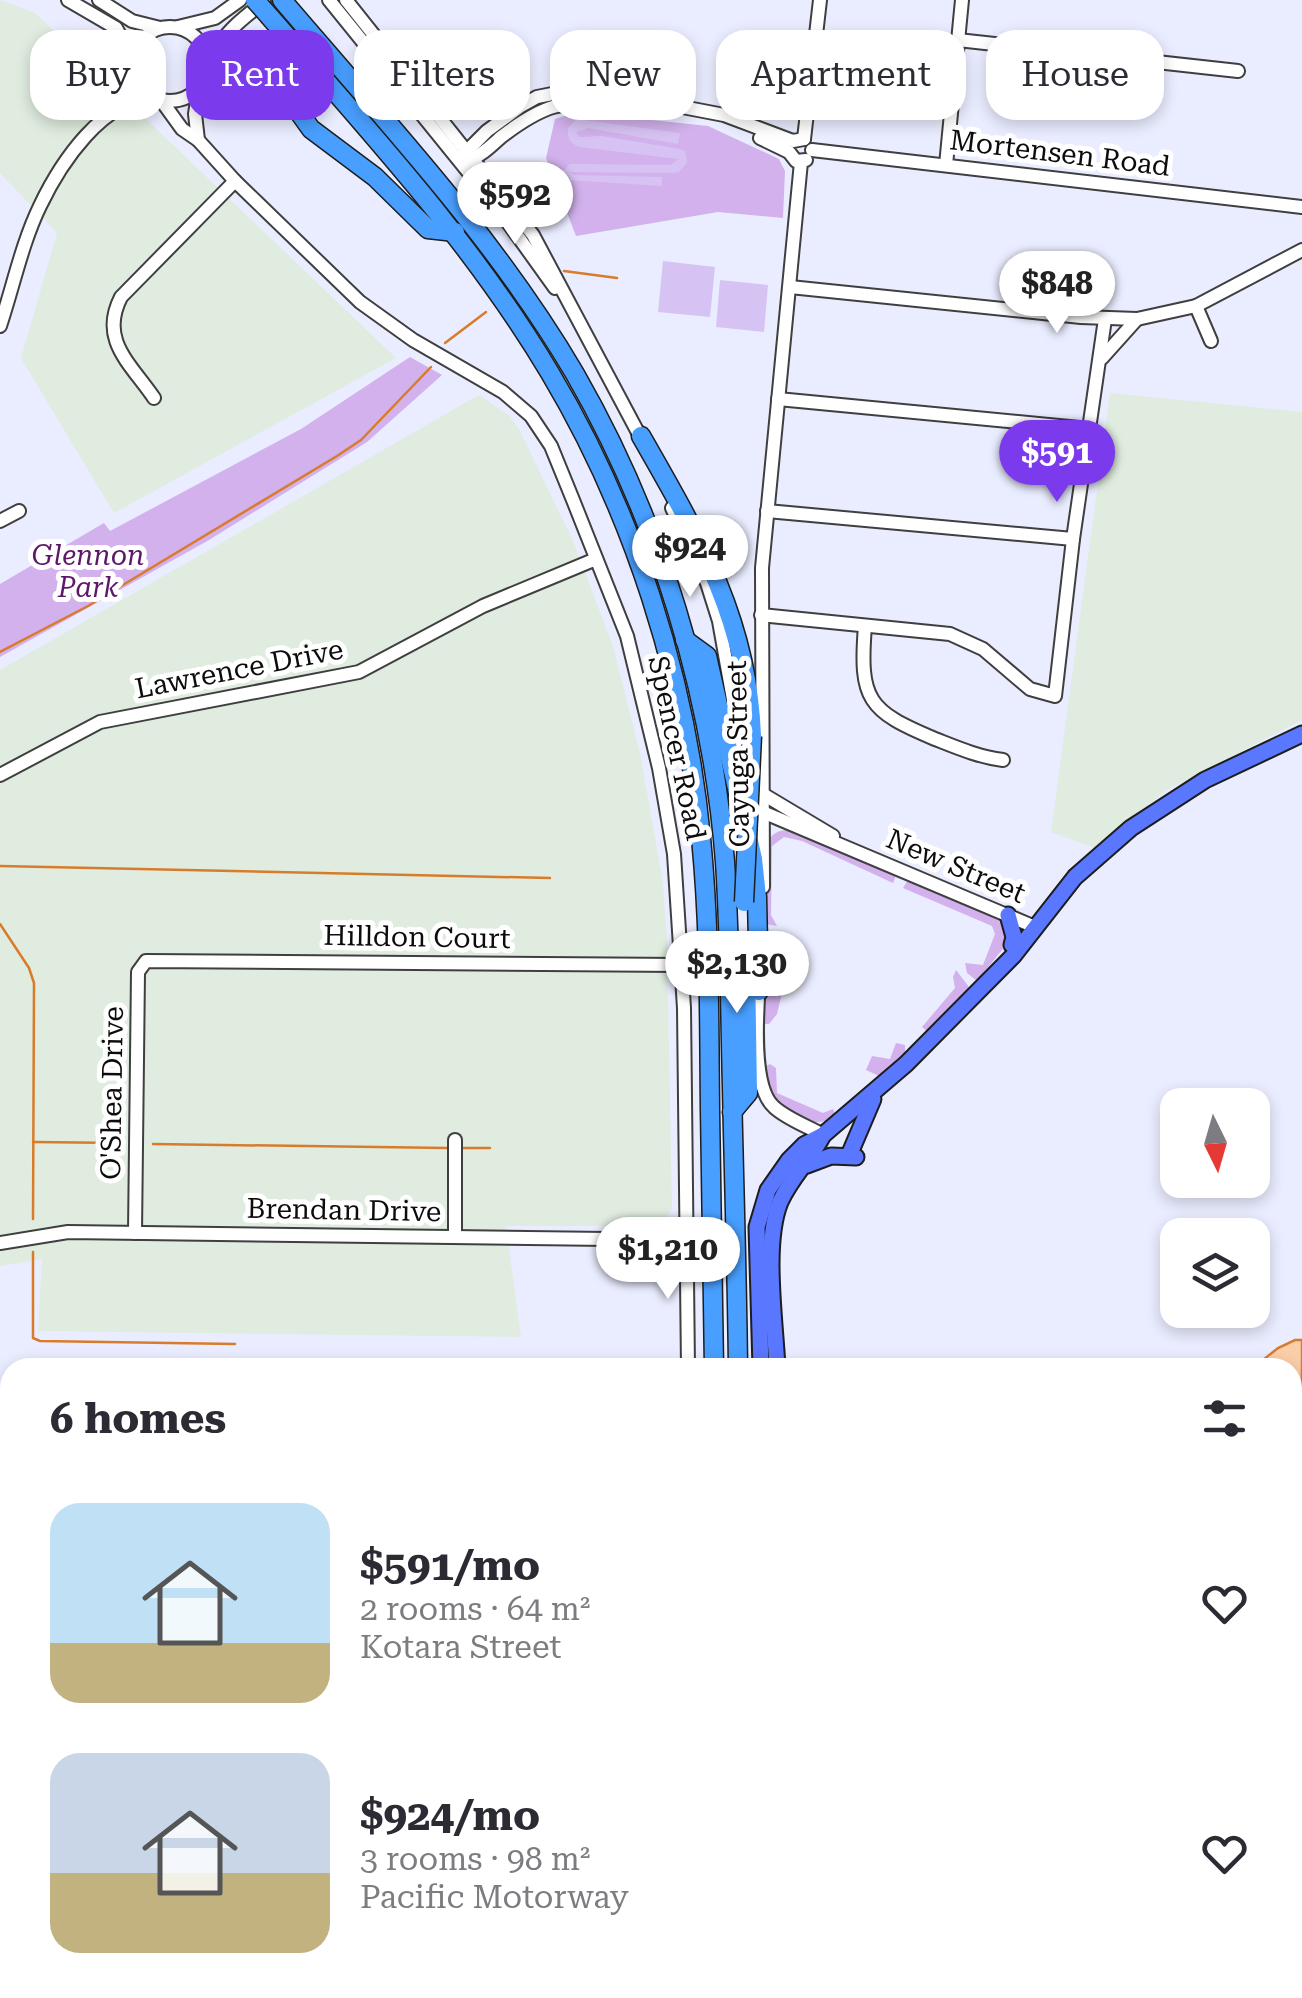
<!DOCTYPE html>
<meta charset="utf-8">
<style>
body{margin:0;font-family:"Roboto Serif",serif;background:#f7f7f7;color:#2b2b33;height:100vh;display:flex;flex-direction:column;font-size:38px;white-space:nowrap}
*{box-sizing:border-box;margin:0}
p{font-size:32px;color:#7c7c81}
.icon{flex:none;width:55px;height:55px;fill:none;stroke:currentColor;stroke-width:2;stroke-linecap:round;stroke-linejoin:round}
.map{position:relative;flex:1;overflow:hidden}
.side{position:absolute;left:0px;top:1358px;width:1302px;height:642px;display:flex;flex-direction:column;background:#fff;border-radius:30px 30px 0 0;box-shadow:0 5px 15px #0003}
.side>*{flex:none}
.banner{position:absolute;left:30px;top:30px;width:1242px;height:90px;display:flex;gap:20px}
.needle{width:65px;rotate:175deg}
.tools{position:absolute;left:1160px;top:1088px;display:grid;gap:20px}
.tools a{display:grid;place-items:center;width:110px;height:110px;border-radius:20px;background:#fff;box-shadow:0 5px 15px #0003;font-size:50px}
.price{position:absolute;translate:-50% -85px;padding:0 22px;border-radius:35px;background:#fff;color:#222;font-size:32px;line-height:65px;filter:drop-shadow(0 2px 5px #0008)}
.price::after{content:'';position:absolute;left:50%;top:60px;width:30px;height:22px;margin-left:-15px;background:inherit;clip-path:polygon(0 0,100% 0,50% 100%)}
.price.on{background:#7c3aed;color:#fff}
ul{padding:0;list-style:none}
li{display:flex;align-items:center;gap:30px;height:250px;padding:0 50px}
li span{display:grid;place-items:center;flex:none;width:280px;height:200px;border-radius:30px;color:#555}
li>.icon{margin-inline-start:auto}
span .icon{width:120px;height:120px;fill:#fffc;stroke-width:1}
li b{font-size:42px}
h2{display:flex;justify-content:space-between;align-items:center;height:120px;padding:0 50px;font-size:42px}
.chip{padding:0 35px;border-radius:30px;background:#fff;box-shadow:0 5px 15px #0003;font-size:35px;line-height:90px}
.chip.on{background:#7c3aed;color:#fff}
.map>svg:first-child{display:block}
.industrial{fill:#dfecdf}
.green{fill:#d2b1ec}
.pitch{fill:#d7c3f3}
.water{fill:#fbceaa;stroke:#d87c2b;stroke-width:2.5}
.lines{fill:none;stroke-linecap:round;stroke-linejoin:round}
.stream{stroke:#d87c2b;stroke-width:2.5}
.minor-casing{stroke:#3f3f3f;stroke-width:16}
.major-casing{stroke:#1d1d1d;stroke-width:19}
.highway-casing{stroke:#1d1d1d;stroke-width:21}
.minor{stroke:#fff;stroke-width:12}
.major{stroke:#5a77ff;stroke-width:15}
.highway{stroke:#489fff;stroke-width:18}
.highway-bridge-casing{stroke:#1d1d1d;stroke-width:21;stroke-linecap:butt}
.highway-bridge{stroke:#489fff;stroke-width:18}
.labels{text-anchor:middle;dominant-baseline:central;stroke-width:10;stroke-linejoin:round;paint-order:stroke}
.street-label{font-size:28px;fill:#0c0c0c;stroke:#fff}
.park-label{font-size:28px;font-style:italic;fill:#5d1768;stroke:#fff}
</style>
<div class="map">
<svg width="1302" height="1998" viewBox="0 0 1302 1998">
<rect width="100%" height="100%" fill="#eaedff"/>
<g class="industrial">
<path d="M0,0l35,13 361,345 -282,155 -93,-155 36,-125 -57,-60z"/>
<path d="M1110,393l192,19v308l-137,71 -70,57 -44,-16z"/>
<path d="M479,395l31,21 10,15 53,110 40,105 27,107 23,130 4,58 5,268 -12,17h-154l15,111 -483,-6 4,-72 -42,7v-596z"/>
</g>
<g class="green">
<path d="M577,112l131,14 71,33 6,12 -2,47 -65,-6 -142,24 -30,-78 9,-39z"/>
<path d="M410,357l32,18 -75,67 -158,98 -209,117v-73l104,-61 6,8 191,-102z"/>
<path d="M788,830l108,45 -3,8 -91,-42 -18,-4 -12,9 -1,69 6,11 -12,-2 2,-79c3,-10 10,-15 21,-15z"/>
<path d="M908,880l97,43 5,17 -33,41 -10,-8 -2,-10 18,2 12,-31 -3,-8 -89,-38z"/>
<path d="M776,937l6,4 -4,9 12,6 -14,34 6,3 -5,21 -8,10h-6l2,-82z"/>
<path d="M956,970l13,17 -2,4 -39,41 -6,-5 33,-39 -2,-11z"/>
<path d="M896,1043l9,2v9l-26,22 -13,-6 6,-14 18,3z"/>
<path d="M770,1064l6,4 1,25 46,20 10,-4 3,7c-21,16 -54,-3 -65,-24 -5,-8 -5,-16 -5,-26z"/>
<path d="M1302,1613v149l-9,-1 -1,-140z"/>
</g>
<g class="pitch">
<path d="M577,119l103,14 -2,11 -90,-16 -12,4 3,5 23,-1 78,13 5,2 2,12 -8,9 -7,1 -102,-1 4,3 88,2v9l-94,-6 -5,-9 7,-7 100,1 9,-6 -100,-12c-9,-4 -12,-9 -11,-19z"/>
<path d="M663,261l52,6 -5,50 -52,-5z"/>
<path d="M720,280l48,5 -4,47 -48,-5z"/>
</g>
<g class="water">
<path d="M1295,1340h7v96l-9,6 -1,-74 -38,-1 24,-19z"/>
<path d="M882,1990h94l4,8h-97z"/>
</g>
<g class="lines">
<g class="stream">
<path d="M564,271l53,7"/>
<path d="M445,343l41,-31"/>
<path d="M0,652l88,-46 249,-150 24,-16 70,-73"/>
<path d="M0,866l550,12"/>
<path d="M0,924l29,44 5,15 -1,236"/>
<path d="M33,1142l88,1"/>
<path d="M153,1144l294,4"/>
<path d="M463,1148h27"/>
<path d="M33,1252v86l7,3 195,3"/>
<path d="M1292,1731l10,2"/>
<path d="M1151,1998l6,-8"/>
</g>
<g class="minor-casing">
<g id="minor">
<path d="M68,0l48,28 17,31"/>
<path d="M99,0l33,21 28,7"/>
<path d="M329,0l170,210 56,78"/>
<path d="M346,0l187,235 109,205"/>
<path d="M178,27l37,-9 25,-18"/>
<circle cx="170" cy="64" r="37"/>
<path d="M958,40l280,31"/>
<path d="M208,62c14,-27 32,-42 56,-60"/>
<path d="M161,100l21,29 16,11 37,41 125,121 53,38 90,52 28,24 20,30 22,54 54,136 32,132 15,86 10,154 4,360"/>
<path d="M760,138l29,14 7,9 10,-1"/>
<path d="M804,139l16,-139"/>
<path d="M198,140l-3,-26 4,-26"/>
<path d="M812,150l490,57"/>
<path d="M465,153l22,-22 34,-25 16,-9 35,-7 79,11 73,14 69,26 11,-2"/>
<path d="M468,161c13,-5 23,-15 33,-24 43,-33 61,-37 114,-33"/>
<path d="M946,165l16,-165"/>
<path d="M790,287l291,30 56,2 59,-13 106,-56"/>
<path d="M1196,306l15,35"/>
<path d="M0,326c13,-39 22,-83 40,-120 20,-42 63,-108 115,-108"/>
<path d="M1102,358l35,-39"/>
<path d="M154,398c-24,-35 -55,-58 -33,-101l114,-116"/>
<path d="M778,399l312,30"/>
<path d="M672,508l35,75 12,38 26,146"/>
<path d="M767,511l306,28"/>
<path d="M0,521l19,-10"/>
<path d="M761,615l189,19 33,15 47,40 25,7 18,-157 32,-220"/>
<path d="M865,626c-6,74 3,85 70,113 23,9 44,18 68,21"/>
<path d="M0,775l100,-53 259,-50 124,-66 113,-47"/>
<path d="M761,793l72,43"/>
<path d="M750,796l15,17 270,114"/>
<path d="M763,887l-1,-319 39,-406"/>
<path d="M759,982c-2,29 -8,105 15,125 13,12 33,19 49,28"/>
<path d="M135,1233l3,-261 8,-11 536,4"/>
<path d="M455,1237v-97"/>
<path d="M0,1243l68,-11 620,8"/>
<path d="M0,1490l10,-1"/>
<path d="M1292,1533l10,-6"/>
<path d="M0,1635l10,2"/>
<path d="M0,1970l10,2"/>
<path d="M63,1990l3,8"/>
<path d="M127,1990l50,8"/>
<path d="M1273,1990v8"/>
<path d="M452,1998l18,-8"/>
</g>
</g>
<g class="major-casing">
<g id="major">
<path d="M1008,915l6,22 -2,8"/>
<path d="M850,1153l23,-54"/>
<path d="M807,1165l24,-9 25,1"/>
<path d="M761,1368l-4,-141 11,-37 21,-30 15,-15 19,-10 83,-71 108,-109 61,-78 56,-49 74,-48 97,-46"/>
<path d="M777,1368c-2,-47 -14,-124 3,-166 11,-25 31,-43 43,-67"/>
<path d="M0,1839l10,2"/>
<path d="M834,1990l2,8"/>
<path d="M803,1996v2"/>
</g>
</g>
<g class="highway-casing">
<g id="highway">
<path d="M282,0c103,121 212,236 293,374 84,146 137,319 150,488 5,75 5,151 7,226 2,93 5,186 6,280"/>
<path d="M270,17c99,114 202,225 280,356 83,139 136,304 151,465 9,90 8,181 9,272 1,86 3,172 4,258"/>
<path d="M203,82l34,-14 28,5 16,14 30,42 64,48 53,52 27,3"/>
<path d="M641,436c56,98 107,184 111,300"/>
<path d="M685,640l22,16 46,203 4,38 2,94"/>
<path d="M732,1112l16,-19 -2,-126"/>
<path d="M699,1990l1,8"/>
<path d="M731,1990l1,8"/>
<path d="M752,1990l1,8"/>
<path d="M812,1990l9,8"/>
<path d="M779,1998l9,-8"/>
</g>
</g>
<use href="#minor" class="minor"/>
<use href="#major" class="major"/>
<use href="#highway" class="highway"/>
<g class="highway-bridge-casing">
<g id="highway-bridge">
<path d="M255,0l15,17"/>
<path d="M744,902l8,-166"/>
</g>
</g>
<use href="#highway-bridge" class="highway-bridge"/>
</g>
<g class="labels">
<g class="street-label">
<text transform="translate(1060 153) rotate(7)">Mortensen Road</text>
<text transform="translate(239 669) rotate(-11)">Lawrence Drive</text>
<text transform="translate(677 748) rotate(78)">Spencer Road</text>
<text transform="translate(738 754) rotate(-91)">Cayuga Street</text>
<text transform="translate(956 866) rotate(23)">New Street</text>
<text transform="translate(417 937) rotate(1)">Hilldon Court</text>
<text transform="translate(112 1093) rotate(-89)">O'Shea Drive</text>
<text transform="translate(344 1210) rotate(1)">Brendan Drive</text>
</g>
<g class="park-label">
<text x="88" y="555">Glennon<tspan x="88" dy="32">Park</tspan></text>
</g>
</g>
</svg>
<div class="tools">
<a><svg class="needle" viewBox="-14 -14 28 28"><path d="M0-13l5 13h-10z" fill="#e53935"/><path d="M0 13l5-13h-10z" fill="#7c7c81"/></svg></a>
<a><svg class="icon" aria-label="layers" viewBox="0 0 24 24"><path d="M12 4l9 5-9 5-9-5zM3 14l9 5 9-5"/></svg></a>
</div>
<b class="price" style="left:515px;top:247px">$592</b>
<b class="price" style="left:1057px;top:336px">$848</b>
<b class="price on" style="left:1057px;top:505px">$591</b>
<b class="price" style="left:690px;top:600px">$924</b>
<b class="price" style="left:737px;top:1016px">$2,130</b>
<b class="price" style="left:668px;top:1302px">$1,210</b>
<div class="banner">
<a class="chip">Buy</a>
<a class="chip on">Rent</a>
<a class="chip">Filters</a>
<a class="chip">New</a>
<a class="chip">Apartment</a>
<a class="chip">House</a>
</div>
<section class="side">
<h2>6 homes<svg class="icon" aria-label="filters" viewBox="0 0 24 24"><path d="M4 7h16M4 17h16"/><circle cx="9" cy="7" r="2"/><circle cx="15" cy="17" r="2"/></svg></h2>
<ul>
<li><span style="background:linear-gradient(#bfe0f5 70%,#c2b280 0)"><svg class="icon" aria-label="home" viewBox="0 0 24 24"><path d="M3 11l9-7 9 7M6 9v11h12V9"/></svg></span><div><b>$591/mo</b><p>2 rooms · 64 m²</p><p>Kotara Street</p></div><svg class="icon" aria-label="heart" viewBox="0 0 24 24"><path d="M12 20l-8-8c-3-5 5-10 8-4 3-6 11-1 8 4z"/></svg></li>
<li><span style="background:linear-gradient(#c9d6e8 60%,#c2b280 0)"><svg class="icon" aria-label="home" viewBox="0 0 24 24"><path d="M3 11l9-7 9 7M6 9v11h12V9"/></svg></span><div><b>$924/mo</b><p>3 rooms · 98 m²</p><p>Pacific Motorway</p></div><svg class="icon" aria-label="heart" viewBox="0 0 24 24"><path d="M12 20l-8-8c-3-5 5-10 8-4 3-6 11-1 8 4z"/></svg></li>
</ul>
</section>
</div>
